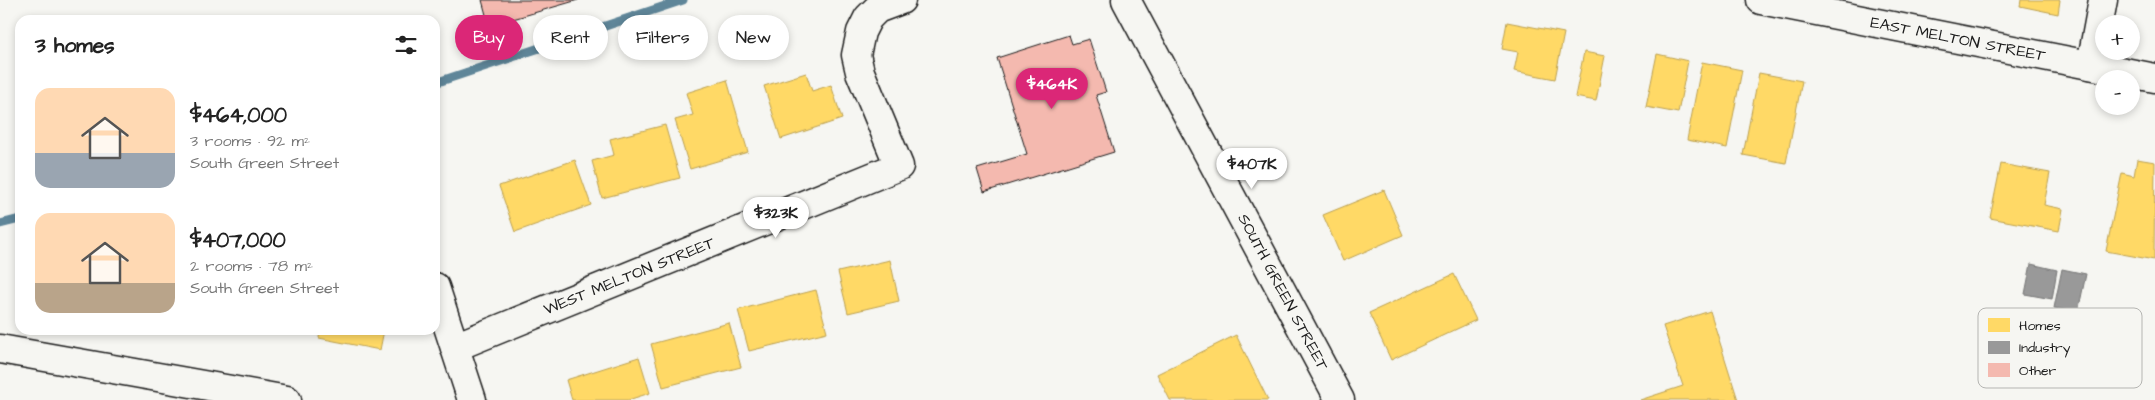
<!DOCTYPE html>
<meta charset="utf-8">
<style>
body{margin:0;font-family:"Architects Daughter",sans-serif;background:#f6f6f6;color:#222;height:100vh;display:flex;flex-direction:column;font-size:19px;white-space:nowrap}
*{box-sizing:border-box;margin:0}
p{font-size:16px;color:#767676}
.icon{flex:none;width:28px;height:28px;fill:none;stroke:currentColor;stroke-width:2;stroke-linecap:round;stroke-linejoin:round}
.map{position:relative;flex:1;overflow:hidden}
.side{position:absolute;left:15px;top:15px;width:425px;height:320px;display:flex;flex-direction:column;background:#fff;border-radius:15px;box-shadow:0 2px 8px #0003}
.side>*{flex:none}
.top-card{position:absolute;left:455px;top:15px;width:475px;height:45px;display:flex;gap:10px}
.tools{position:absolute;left:2095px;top:15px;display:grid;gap:10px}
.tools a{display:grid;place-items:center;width:45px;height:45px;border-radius:50%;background:#fff;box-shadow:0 2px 8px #0003;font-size:25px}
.price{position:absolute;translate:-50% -42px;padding:0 11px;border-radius:18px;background:#fff;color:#222;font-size:16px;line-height:32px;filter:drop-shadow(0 1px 2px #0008)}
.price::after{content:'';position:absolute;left:50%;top:30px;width:15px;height:11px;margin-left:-8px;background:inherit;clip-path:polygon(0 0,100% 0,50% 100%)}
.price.active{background:#db2777;color:#fff}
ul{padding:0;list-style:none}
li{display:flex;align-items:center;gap:15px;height:125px;padding:0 20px}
li span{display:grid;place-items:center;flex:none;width:140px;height:100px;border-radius:15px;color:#555}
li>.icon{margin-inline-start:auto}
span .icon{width:60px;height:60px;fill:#fffc;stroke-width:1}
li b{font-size:21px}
h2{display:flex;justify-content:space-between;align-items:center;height:60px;padding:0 20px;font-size:21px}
.chip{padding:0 18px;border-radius:22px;background:#fff;box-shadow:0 2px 8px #0003;font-size:18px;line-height:45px}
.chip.active{background:#db2777;color:#fff}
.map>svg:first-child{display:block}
.homes{fill:#ffd966;stroke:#bba050}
.industry{fill:#999;stroke:#747474}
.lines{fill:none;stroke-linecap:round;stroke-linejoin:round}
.stream{stroke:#5f8699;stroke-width:9}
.building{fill:#f4b9af;stroke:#1c1c1c}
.minor-casing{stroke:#1c1c1c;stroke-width:31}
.minor{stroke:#f6f6f2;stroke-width:28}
.labels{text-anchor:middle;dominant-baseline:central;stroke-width:5;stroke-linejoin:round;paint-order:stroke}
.street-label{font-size:16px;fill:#1c1c1c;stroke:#f6f6f2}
.key{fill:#f6f6f2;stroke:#b5b5b2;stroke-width:1}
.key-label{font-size:14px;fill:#1c1c1c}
</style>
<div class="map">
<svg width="2155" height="400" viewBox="0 0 2155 400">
<rect width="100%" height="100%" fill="#f6f6f2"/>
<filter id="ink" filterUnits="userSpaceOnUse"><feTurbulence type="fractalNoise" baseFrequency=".02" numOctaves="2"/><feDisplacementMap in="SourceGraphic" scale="10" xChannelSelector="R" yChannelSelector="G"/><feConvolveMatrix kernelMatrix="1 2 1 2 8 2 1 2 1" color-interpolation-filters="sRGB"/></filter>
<g filter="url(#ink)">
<g class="homes">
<path d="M2021,0h39l-2,14 -38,-8z"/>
<path d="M1507,22l57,11 -9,46 -41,-8 4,-19 -16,-3z"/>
<path d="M1584,52l21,4 -9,45 -21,-4z"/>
<path d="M1657,54l31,7 -10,52 -32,-6z"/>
<path d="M1702,62l40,8 -15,78 -40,-8z"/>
<path d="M806,73l6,18 19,-6 11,34 -61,20 -17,-53z"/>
<path d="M1759,73l43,8 -16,82 -43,-8z"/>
<path d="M727,80l21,72 -58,17 -15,-49 18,-5 -7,-22z"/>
<path d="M665,125l15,53 -78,20 -10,-37 22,-6 -4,-16z"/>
<path d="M2137,159l18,3 -1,98 -48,-9 16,-78 12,3z"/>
<path d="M575,160l16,45 -76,27 -16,-46z"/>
<path d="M2001,164l49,9 -6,32 19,4 -4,22 -69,-13z"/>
<path d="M1384,190l19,45 -60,26 -20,-46z"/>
<path d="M890,260l9,41 -51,12 -10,-41z"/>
<path d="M1454,274l22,46 -85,40 -22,-47z"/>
<path d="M816,290l11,42 -78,19 -11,-41z"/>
<path d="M1710,311l28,89h-98l43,-14 -20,-60z"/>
<path d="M729,323l12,44 -78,20 -12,-43z"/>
<path d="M320,330h64l-4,20 -61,-12z"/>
<path d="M1236,335l32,65h-98l-13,-26z"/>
<path d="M639,357l11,36 -22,7h-56l-6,-20z"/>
</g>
<g class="industry">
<path d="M2031,264l26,6 -5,29 -27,-5z"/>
<path d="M2062,269l24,5 -8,38 -24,-4z"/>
</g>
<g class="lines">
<g class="stream">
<path d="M435,83l248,-83"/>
<path d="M0,224l20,-5"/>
</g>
</g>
<g class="building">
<path d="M482,0h96l-89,26z"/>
<path d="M1069,35l3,9 17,-5 17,53 -10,3 18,57 -130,40 -7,-23 50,-15 -30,-96z"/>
</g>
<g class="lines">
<g class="minor-casing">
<g id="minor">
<path d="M1126,0l214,400"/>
<path d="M1761,0l394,78"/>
<path d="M2091,65l12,-65"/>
<path d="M435,287l37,113"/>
<path d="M455,347l444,-181 -39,-94 -4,-17 5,-23 7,-14 9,-9 24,-9"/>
<path d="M0,349l287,51"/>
</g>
</g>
<use href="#minor" class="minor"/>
</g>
</g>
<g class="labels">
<g class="street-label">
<text transform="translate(1958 39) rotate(11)">EAST MELTON STREET</text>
<text transform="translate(629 276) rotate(-22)">WEST MELTON STREET</text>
<text transform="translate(1283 292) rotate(62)">SOUTH GREEN STREET</text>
</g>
</g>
<rect x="1978" y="308" width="164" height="80" rx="8" class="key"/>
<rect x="1988" y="318" width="22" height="14" fill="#ffd966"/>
<rect x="1988" y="341" width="22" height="13" fill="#999"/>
<rect x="1988" y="363" width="22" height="14" fill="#f4b9af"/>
<g class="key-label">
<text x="2019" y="330">Homes</text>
<text x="2019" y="352">Industry</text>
<text x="2019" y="375">Other</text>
</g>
</svg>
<div class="tools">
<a>+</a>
<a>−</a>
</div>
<b class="price active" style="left:1052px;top:110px">$464K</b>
<b class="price" style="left:1252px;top:190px">$407K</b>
<b class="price" style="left:776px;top:239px">$323K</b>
<div class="top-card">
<a class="chip active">Buy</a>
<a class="chip">Rent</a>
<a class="chip">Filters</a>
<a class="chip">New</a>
</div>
<section class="side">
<h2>3 homes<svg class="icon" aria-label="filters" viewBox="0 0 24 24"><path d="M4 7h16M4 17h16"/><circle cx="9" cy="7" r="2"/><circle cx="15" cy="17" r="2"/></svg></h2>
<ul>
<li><span style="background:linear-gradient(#ffd9b3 65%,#9aa5b1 0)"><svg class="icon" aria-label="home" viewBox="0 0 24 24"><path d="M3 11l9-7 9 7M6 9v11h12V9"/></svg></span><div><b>$464,000</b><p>3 rooms · 92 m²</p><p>South Green Street</p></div></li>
<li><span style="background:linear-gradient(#ffd9b3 70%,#b9a48a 0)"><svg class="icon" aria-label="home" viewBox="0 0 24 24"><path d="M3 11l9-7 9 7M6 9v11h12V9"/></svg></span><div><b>$407,000</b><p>2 rooms · 78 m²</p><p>South Green Street</p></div></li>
</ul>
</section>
</div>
